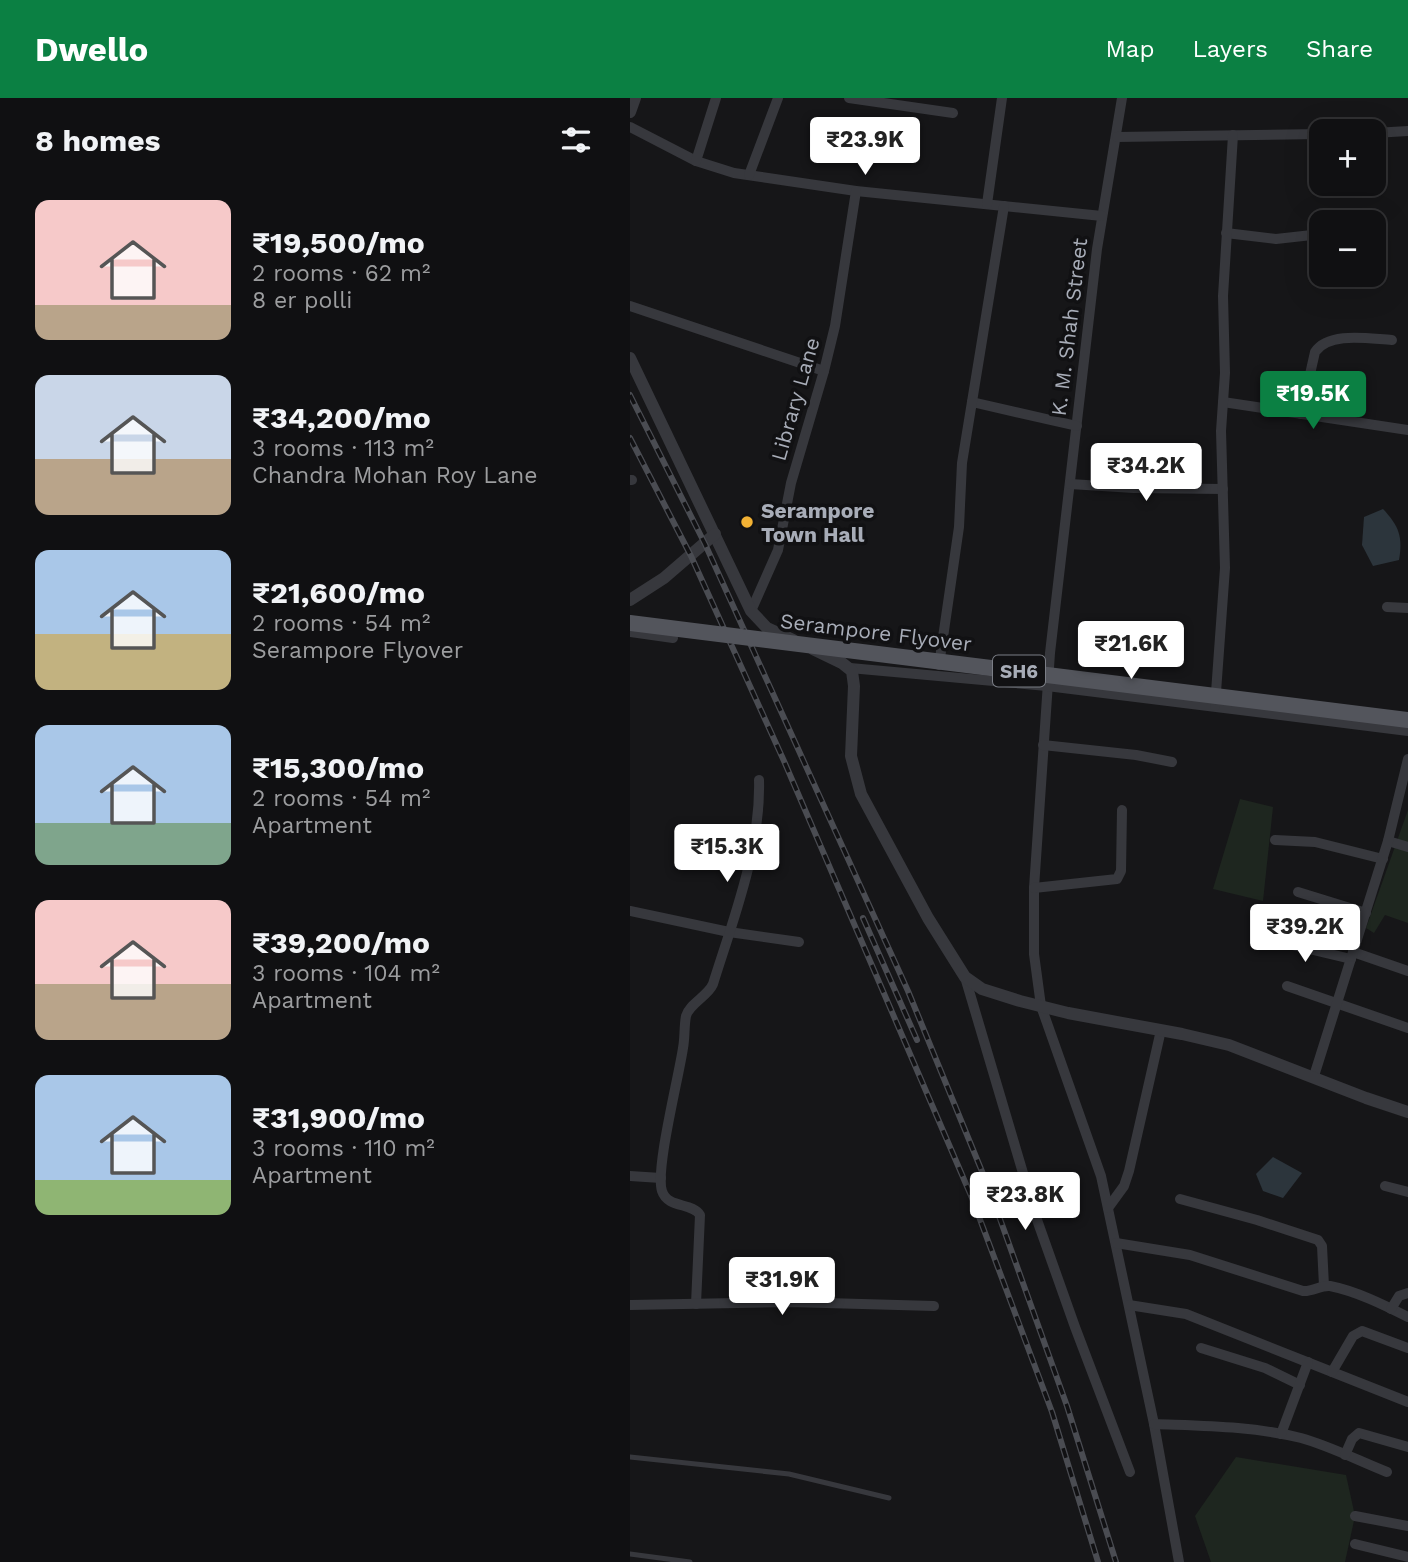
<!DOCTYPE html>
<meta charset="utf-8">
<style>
body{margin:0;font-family:"Work Sans",sans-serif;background:#1e1e20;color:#f1f3f6;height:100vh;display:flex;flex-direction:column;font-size:26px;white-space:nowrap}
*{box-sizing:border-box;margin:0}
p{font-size:23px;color:#9c9d9f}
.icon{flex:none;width:38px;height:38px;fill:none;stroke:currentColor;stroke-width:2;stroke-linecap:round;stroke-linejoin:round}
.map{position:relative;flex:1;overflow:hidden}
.sheet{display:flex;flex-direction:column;background:#101012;width:630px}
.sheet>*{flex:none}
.controls{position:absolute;left:679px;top:21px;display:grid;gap:14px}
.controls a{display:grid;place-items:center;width:77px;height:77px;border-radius:14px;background:#101012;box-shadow:0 7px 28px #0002,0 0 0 2px #303032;font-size:35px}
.price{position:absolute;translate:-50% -60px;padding:0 16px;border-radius:7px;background:#fff;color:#222;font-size:23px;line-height:46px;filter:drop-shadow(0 2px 4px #0008)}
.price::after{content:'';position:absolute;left:50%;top:42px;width:21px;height:16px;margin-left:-10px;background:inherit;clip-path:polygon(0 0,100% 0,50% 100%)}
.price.on{background:#0b8043;color:#fff}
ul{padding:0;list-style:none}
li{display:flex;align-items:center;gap:21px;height:175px;padding:0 35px}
li span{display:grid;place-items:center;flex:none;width:196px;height:140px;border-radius:14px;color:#555}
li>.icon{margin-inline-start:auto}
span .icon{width:84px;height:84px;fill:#fffc;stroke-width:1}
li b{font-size:30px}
h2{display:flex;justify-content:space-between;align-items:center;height:84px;padding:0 35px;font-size:30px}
header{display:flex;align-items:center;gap:42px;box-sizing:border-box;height:98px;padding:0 35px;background:#0b8043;color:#fff}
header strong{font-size:33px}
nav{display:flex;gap:38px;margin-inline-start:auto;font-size:24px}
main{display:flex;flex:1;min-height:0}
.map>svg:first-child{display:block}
.green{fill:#1e261f}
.water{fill:#2c353c}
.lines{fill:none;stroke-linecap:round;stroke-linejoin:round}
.service{stroke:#37383d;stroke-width:5}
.minor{stroke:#37383d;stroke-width:10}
.tertiary{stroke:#37383d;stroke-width:12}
.rail-casing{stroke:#4a4c52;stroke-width:6}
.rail{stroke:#111113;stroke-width:3.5;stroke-dasharray:10;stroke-linecap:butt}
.primary-bridge{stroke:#53555c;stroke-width:16}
.poi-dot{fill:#f2b134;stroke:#111113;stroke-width:2.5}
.labels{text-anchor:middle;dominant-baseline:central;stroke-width:7;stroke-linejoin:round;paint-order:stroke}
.shield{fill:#111113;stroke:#7b7e86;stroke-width:2}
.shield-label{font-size:19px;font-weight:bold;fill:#a8adb8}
.street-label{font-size:21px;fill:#a8adb8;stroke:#111113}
.poi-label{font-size:21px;font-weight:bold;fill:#a8adb8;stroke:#111113;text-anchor:start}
</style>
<header>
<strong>Dwello</strong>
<nav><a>Map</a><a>Layers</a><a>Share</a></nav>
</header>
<main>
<section class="sheet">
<h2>8 homes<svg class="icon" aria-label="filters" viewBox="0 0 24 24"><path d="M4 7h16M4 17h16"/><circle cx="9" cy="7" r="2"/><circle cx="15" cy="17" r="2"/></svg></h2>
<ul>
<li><span style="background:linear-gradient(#f6c9c9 75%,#b9a48a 0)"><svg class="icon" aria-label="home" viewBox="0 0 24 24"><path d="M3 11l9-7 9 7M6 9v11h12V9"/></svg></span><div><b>₹19,500/mo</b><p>2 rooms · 62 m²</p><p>8 er polli</p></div></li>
<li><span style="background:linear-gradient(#c9d6e8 60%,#b9a48a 0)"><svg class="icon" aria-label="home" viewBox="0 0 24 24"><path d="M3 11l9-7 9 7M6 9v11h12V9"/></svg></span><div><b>₹34,200/mo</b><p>3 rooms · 113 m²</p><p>Chandra Mohan Roy Lane</p></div></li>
<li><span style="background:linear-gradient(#a9c7e8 60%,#c2b280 0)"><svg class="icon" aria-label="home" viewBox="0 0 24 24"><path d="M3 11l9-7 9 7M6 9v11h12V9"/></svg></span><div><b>₹21,600/mo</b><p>2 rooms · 54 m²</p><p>Serampore Flyover</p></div></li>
<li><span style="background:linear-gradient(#a9c7e8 70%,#7fa58c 0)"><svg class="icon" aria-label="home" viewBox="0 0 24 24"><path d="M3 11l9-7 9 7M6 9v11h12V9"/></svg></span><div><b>₹15,300/mo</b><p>2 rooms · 54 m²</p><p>Apartment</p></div></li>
<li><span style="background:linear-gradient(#f6c9c9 60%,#b9a48a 0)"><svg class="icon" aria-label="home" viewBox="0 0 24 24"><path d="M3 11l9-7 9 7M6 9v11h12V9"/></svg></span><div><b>₹39,200/mo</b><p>3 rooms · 104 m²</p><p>Apartment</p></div></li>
<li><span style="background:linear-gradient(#a9c7e8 75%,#8fb573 0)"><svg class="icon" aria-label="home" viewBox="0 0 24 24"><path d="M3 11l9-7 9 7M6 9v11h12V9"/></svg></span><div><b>₹31,900/mo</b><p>3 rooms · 110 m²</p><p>Apartment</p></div></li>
</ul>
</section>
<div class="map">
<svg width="778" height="1464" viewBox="0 0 778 1464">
<rect width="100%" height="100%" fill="#161618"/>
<g class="green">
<path d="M610,701l33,8 -10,94 -50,-12z"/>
<path d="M778,712v113l-23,-8 -11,18 -8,-5z"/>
<path d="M606,1359l110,18 9,41 -10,46h-134l-16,-46z"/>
</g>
<g class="water">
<path d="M753,411c16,17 20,28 16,51l-26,6 -11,-21 2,-28z"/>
<path d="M643,1059l29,16 -19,25 -20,-7 -7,-17z"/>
</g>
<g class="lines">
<g class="service">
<path d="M0,1359l159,17 100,24"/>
<path d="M0,1456l60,8"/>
</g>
<g class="minor">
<path d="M219,0l104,15"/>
<path d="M492,0l-25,151 -47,404 -16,235v66l7,52 60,170 53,248 25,138"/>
<path d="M0,29l66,34 38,12 122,18 246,25"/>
<path d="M744,35l34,-2"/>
<path d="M487,39l204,-3"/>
<path d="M66,63l20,-63"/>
<path d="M119,77l29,-77"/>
<path d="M357,106l15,-106"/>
<path d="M596,135l50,6 45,-5"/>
<path d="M744,137l5,1"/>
<path d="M0,208l194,65"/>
<path d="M342,304l105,24"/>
<path d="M593,304l185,28"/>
<path d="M671,316l14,-62c14,-21 55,-13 77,-12"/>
<path d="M0,382h2"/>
<path d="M440,386l64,4 89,1"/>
<path d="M757,509l21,1"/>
<path d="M121,513l27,-61 13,-67 33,-112 11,-45 21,-135"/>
<path d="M0,534l43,6"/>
<path d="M309,567l20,-138 3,-64 42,-257"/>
<path d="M220,570l197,18 361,45"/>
<path d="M585,608l10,-138 -4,-137 4,-58 -2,-77 10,-161"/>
<path d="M413,647l93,10 36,7"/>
<path d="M645,742l40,2 68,17"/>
<path d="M758,743l20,6"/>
<path d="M404,790l83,-9 4,-8 1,-61"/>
<path d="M668,794l68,21"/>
<path d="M0,813l99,21 70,10"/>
<path d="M637,841l84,20"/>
<path d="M723,854l55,19"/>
<path d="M335,879l71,240 39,110 55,145"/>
<path d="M657,888l121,42"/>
<path d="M684,978l74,-235 20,-82"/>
<path d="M0,1078l31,2"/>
<path d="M755,1088l23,6"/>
<path d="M550,1101l77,21 61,20 4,6 2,40"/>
<path d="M478,1110l16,-22 5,-15 32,-141"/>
<path d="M486,1145l74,12 113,36c9,1 18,-6 27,-5 26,5 54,19 78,31"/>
<path d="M66,1206l4,-89c-8,-13 -32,-6 -38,-24 -7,-21 17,-115 21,-143 2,-10 1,-22 3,-32 3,-12 22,-20 27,-32 20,-64 48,-136 46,-204"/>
<path d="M0,1207l160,-3 144,4"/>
<path d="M499,1207l57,9 222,88"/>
<path d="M761,1211l8,-13 9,-3"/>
<path d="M571,1250l64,20 35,17"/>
<path d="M702,1274l21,-36 9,-5 46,17"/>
<path d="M524,1326c49,2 98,2 147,14 29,8 58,23 86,34"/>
<path d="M651,1336l27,-72"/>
<path d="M715,1357l7,-16 7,-6 49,14"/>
<path d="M725,1418l53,10"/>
<path d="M725,1446l53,13"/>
</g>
<g class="tertiary">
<path d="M0,14l5,-14"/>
<path d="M0,260l121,253 16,17 26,12"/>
<path d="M0,502l34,-22 51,-44"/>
<path d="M183,551l29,14 10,8 2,15 -3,70 10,38 67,124 37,59 17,12 38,12 48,12 114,21 47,11 137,53 42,14"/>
</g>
<g class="rail-casing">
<g id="rail">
<path d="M0,297l75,149 203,447 82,200 77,215 49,156"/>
<path d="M0,340l61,118 93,205 188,437 80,214 46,150"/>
<path d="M233,820l54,122"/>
</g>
</g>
<use href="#rail" class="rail"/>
<path class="primary-bridge" d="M0,525l778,97"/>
</g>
<circle class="poi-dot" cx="117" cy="424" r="7"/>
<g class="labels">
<rect class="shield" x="363" y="557.5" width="52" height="31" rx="5"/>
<g class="shield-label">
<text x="389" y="573">SH6</text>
</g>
<g class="street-label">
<text transform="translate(439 229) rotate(-83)">K. M. Shah Street</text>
<text transform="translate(165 301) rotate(-74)">Library Lane</text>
<text transform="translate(246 534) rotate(7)">Serampore Flyover</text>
</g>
<g class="poi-label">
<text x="131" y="412">Serampore<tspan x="131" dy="24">Town Hall</tspan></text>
</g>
</g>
</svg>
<div class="controls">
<a>+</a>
<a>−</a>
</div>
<b class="price" style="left:235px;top:79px">₹23.9K</b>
<b class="price on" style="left:683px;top:333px">₹19.5K</b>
<b class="price" style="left:516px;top:405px">₹34.2K</b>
<b class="price" style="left:501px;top:583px">₹21.6K</b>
<b class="price" style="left:97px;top:786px">₹15.3K</b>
<b class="price" style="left:675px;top:866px">₹39.2K</b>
<b class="price" style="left:395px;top:1134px">₹23.8K</b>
<b class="price" style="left:152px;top:1219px">₹31.9K</b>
</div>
</main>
